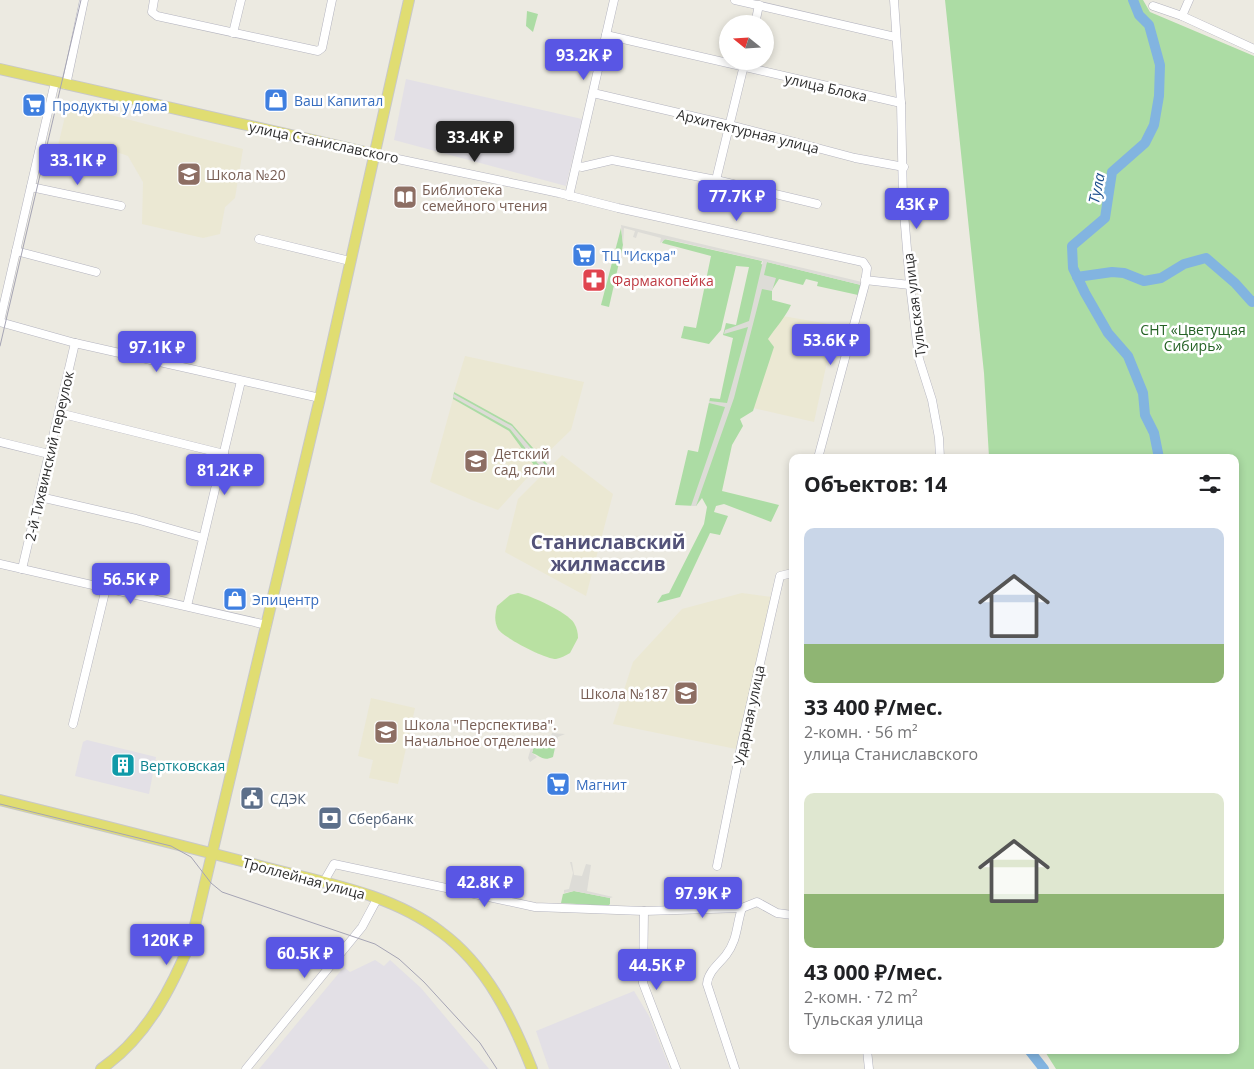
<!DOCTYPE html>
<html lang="ru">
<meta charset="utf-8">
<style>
body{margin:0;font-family:"Open Sans",sans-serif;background:#f6f6f6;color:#202124;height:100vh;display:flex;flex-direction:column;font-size:19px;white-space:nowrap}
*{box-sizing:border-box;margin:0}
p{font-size:16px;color:#757577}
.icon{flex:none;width:28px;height:28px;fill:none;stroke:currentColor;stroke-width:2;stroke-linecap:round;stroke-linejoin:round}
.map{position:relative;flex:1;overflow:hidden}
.details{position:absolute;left:789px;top:454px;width:450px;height:600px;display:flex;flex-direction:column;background:#fff;border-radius:10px;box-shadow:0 2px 8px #0003}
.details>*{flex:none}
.needle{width:32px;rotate:288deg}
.fabs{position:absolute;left:719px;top:15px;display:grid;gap:10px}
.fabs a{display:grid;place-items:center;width:55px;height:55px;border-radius:50%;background:#fff;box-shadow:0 2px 8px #0003;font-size:25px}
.price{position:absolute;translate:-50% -42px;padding:0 11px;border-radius:5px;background:#5956e4;color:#fff;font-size:16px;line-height:32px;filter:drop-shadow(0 1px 2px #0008)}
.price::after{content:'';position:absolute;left:50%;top:30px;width:15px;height:11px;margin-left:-8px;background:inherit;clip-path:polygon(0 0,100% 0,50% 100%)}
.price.on{background:#222;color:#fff}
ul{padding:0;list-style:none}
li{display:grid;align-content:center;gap:10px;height:265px;padding:0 15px}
li span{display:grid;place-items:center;height:155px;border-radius:10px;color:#555}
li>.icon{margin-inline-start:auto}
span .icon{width:90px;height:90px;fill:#fffc;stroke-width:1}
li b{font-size:21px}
h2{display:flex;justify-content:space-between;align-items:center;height:60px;padding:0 15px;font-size:21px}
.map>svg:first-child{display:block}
.industrial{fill:#e3e0e6}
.education{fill:#ebe8d3}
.green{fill:#acdca4}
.pitch{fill:#b9e1a2}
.plaza{fill:#dddcd7}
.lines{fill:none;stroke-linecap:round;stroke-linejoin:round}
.river{stroke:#82b4e0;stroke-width:10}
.minor-casing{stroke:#b4b4bf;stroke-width:9}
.major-casing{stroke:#c8c8c8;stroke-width:12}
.minor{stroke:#fff;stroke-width:8}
.major{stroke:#e0dd72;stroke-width:10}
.tram{stroke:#a5a4b4;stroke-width:1}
.labels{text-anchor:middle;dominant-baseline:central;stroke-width:5;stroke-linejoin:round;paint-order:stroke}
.street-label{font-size:14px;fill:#2d2d2d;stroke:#fff}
.shop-label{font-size:14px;fill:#366cbe;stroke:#fff;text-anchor:start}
.education-label{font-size:14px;fill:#785e54;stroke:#fff;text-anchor:start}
.health-label{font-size:14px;fill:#be3a42;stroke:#fff;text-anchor:start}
.park-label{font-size:14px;fill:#246224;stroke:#fff}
.culture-label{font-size:14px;fill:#0d838f;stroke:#fff;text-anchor:start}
.service-label{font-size:14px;fill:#4e5e75;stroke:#fff;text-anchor:start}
.water-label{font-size:15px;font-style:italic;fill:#1f518e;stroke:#fff}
.district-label{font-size:19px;font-weight:bold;fill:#535278;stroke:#fff}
</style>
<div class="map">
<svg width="1254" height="1069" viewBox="0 0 1254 1069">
<rect width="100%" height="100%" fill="#eceae1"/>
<g class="industrial">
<path d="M406,79l176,40 -16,67 -172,-46z"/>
<path d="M87,740l69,17 -7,37 -74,-18 8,-34z"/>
<path d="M375,960l9,6 6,-6 31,28 68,81h-230l85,-102 6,5z"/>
<path d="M634,991l15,25 21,53h-121l-13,-38z"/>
</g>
<g class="education">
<path d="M68,104l175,45 -8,49 -10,9 -5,27 -17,4 -61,-14 1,-42 -15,-26 -20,-7 -5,17 -47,-12z"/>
<path d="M765,313l70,12 -21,97 -70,-16z"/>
<path d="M465,356l119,26 -13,48 -29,28 -30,-34 -58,-32z"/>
<path d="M453,399l56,32 27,37 -38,42 -24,-9 -44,-19z"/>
<path d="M562,455l51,39 -27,102 -81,-44 13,-53z"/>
<path d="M742,593l30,4 -36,152 -123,-25 20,-62 49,-53z"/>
<path d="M371,698l44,10 -17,76 -29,-6 4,-18 -15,-4z"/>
</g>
<g class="green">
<path d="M945,0h198l7,12 104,44v1013h-198l-12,-19h191v-592l-246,-1 -5,-84z"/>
<path d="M527,11l11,3 -5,18 -7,-6z"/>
<path d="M621,228l2,17 -14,62 -8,-2z"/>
<path d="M664,239l98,22 -1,3 4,1 2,-3 94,23 -3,10 -41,-9 1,-4 -12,-3 -3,6 -24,-6 -7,11v10l19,5c-6,13 -15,22 -23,34l6,8 -21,64 -13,8 3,7 -11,19 -10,46 57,14 -8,17 -47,-18 -8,2 -2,6 14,4 -8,19 -10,-2 -30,64 -23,6 5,-8 7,-2 35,-69 3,-17 -5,-9 -6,8 -21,-1 13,-55 10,2 12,-54 10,1 13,-61 -10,-3 3,-12 10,2 13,-58 -13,-1 -15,64 -12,14 -28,-6 3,-12 12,2 15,-72 -49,-13z"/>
<path d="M454,392l58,32 36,41 -9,7 -30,-41 -56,-32z"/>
<path d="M538,739l18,4 -3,14c-11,5 -13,-2 -21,-4l3,-11z"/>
<path d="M574,891l36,7v6l-2,2 -47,-3 2,-9z"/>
</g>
<path class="pitch" d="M518,593c12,2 49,19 56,30 3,5 4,10 4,15l-8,15c-5,3 -9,5 -14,6 -11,0 -52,-21 -58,-30 -4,-8 -3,-15 -1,-23l13,-11z"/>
<g class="plaza">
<path d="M621,225l241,57 -1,3 -94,-23 -3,13 12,3 -4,13 -10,-2 -28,109 -38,108h-5l34,-99 -16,-4v-2l18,2 21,-76 -24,7 1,-4 24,-9 14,-60 -97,-22 -6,4 1,-5 -23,-6 -2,6 -3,-1 2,-6 -11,-3 -1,17z"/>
<path d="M454,394l58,32 34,40 -4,3 -32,-40 -57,-32z"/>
<path d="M552,733l13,1 -7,3 -2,7 -18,-5 -3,3 -3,11 5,4 -7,5 -2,-4 5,-17 5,-4 12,3z"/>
<path d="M570,862h2l2,13 8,1 4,-12 5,1 -4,26 26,6 -3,1 -36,-7 -10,2v-3l5,-1 4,-16z"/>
</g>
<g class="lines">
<g class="river">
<path d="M1133,0l6,15 10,10 11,40 -1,31 -5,29 -9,18 -33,29 -7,46 -33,28 1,22 12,25 23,40 20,23 15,37 2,22 9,18 5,25"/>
<path d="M1077,277l35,-5 12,1 20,8 17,-3 23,-14 22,-6 29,25 17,19 2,-1"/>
<path d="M1029,1050l15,19"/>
</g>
<g class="minor-casing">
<g id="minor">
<path d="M154,0l-2,12 5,4 161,35 4,-3 10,-48"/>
<path d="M735,0l160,37"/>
<path d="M894,0l7,103 2,98 7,84 9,74 13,41 7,38 1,20"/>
<path d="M1153,6l29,10 72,33"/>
<path d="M1182,16l7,-16"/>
<path d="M755,24l4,-19"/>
<path d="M233,33l8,-33"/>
<path d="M606,35l295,68"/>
<path d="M66,85l18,-85"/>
<path d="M593,93l137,32 125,33 49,9"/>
<path d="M374,154l185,39 59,15 245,54 4,6 -2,16 -47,174"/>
<path d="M578,166l4,1 30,-7 104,20 101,24"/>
<path d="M716,180l29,-119"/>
<path d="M31,187l90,19"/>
<path d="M569,196l45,-196"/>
<path d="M259,239l91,22"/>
<path d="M16,251l80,21"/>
<path d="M865,280l45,5"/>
<path d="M0,321l55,-239"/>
<path d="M0,322l75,21 245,55"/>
<path d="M59,413l165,41"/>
<path d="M0,442l49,12"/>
<path d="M40,497l96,22 67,19"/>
<path d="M0,564l267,61"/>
<path d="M22,569l53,-226"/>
<path d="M187,606l54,-225"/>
<path d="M73,724l33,-136"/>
<path d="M717,866l25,-124 38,-166 12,-3"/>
<path d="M323,883l11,-19 201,43 109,4 98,-3 15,-6 20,11 15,2"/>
<path d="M644,911l-1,72 33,86"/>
<path d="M867,1050l2,19"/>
<path d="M246,1069l116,-142 15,-28"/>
<path d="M735,1069l-28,-85c1,-12 11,-19 19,-29 12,-16 10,-29 16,-47"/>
</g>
</g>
<g class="major-casing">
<g id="major">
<path d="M0,69l374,85"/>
<path d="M0,800c86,21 171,43 257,65 62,17 132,27 184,67 45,33 71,86 91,137"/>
<path d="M101,1069c45,-31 71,-81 91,-131l128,-540 89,-398"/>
</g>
</g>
<use href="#minor" class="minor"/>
<use href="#major" class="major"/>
<g class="tram">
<path d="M0,346l81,-346"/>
<path d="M0,804l171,42 20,11 20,26 11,9 153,52 24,15 25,23 56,61 17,26"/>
</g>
</g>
<defs>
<g id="shop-square" transform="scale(1.25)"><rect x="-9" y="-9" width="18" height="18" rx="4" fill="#3f7fe0" stroke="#fff"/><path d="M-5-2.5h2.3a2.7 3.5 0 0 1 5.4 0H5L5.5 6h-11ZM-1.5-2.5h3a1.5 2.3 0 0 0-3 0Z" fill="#fff"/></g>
<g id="supermarket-square" transform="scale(1.25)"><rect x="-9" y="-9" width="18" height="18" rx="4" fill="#3f7fe0" stroke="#fff"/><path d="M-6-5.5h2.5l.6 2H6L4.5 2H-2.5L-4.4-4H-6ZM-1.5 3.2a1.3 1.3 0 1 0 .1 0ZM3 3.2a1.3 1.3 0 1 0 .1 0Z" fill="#fff"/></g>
<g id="school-square" transform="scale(1.25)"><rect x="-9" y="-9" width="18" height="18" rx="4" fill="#8d6e63" stroke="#fff"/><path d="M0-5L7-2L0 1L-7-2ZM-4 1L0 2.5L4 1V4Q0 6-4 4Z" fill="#fff"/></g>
<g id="library-square" transform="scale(1.25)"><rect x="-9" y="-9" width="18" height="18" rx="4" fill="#8d6e63" stroke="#fff"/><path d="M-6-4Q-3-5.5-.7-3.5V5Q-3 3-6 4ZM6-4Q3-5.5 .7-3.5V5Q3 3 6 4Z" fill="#fff"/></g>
<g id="pharmacy-square" transform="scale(1.25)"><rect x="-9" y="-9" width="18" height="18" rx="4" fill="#e0444e" stroke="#fff"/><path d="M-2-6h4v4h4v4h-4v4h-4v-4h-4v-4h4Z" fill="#fff"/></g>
<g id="building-square" transform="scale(1.25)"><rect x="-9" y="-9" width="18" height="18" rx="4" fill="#0f9aa8" stroke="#fff"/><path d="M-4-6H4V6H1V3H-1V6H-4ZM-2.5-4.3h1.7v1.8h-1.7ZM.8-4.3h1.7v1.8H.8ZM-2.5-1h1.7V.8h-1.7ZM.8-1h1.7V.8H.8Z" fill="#fff"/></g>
<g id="civic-square" transform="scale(1.25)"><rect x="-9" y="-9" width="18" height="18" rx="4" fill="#5c6f8a" stroke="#fff"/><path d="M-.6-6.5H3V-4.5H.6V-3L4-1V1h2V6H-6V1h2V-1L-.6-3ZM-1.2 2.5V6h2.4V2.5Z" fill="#fff"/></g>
<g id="bank-square" transform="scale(1.25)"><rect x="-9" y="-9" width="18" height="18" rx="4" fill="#5c6f8a" stroke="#fff"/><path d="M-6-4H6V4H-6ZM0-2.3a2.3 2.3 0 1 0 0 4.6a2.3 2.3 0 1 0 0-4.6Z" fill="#fff"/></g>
</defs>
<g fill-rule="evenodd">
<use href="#shop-square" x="276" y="100"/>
<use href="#supermarket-square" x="34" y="105"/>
<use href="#school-square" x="189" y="174"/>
<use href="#library-square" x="405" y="197"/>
<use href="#supermarket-square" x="584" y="255"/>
<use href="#pharmacy-square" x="594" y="280"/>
<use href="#school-square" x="476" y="461"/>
<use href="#shop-square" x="235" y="599"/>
<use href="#school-square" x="686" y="693"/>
<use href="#school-square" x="386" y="732"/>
<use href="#building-square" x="123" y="765"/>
<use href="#supermarket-square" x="558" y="784"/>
<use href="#civic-square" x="252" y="798"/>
<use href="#bank-square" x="330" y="818"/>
</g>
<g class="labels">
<g class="street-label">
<text transform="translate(826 87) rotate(13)">улица Блока</text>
<text transform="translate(748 131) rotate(14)">Архитектурная улица</text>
<text transform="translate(324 142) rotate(12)">улица Станиславского</text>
<text transform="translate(914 305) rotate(-97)">Тульская улица</text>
<text transform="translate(49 456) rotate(-77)">2-й Тихвинский переулок</text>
<text transform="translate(749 715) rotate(-78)">Ударная улица</text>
<text transform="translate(304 878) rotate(15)">Троллейная улица</text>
</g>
<g class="shop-label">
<text x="294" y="100">Ваш Капитал</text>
<text x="52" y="105">Продукты у дома</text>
<text x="602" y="255">ТЦ "Искра"</text>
<text x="252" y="599">Эпицентр</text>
<text x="576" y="784">Магнит</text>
</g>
<g class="education-label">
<text x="206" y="174">Школа №20</text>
<text x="422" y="189">Библиотека<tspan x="422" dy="16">семейного чтения</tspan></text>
<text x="494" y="453">Детский<tspan x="494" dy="16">сад, ясли</tspan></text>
<text x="668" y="693" text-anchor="end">Школа №187</text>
<text x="404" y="724">Школа "Перспектива".<tspan x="404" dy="16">Начальное отделение</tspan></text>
</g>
<g class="health-label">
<text x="612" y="280">Фармакопейка</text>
</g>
<g class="park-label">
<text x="1193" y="329">СНТ «Цветущая<tspan x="1193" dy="16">Сибирь»</tspan></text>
</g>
<g class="culture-label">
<text x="140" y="765">Вертковская</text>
</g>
<g class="service-label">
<text x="270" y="798">СДЭК</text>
<text x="348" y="818">Сбербанк</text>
</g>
<g class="water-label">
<text transform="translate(1096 188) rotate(-78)">Тула</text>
</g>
<g class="district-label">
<text x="608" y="542">Станиславский<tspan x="608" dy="22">жилмассив</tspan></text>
</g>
</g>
</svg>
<div class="fabs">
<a><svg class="needle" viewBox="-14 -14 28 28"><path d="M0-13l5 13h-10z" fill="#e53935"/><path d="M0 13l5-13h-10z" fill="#757577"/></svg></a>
</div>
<b class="price" style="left:584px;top:81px">93.2K ₽</b>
<b class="price on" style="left:475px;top:163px">33.4K ₽</b>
<b class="price" style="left:78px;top:186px">33.1K ₽</b>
<b class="price" style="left:737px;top:222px">77.7K ₽</b>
<b class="price" style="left:917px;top:230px">43K ₽</b>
<b class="price" style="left:831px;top:366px">53.6K ₽</b>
<b class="price" style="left:157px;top:373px">97.1K ₽</b>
<b class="price" style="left:225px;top:496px">81.2K ₽</b>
<b class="price" style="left:131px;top:605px">56.5K ₽</b>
<b class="price" style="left:485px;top:908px">42.8K ₽</b>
<b class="price" style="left:703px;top:919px">97.9K ₽</b>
<b class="price" style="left:167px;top:966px">120K ₽</b>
<b class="price" style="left:305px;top:979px">60.5K ₽</b>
<b class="price" style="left:657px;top:991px">44.5K ₽</b>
<section class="details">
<h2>Объектов: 14<svg class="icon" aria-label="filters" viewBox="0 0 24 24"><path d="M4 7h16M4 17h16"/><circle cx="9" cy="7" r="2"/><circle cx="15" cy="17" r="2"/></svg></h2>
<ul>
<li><span style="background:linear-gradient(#c9d6e8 75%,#8fb573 0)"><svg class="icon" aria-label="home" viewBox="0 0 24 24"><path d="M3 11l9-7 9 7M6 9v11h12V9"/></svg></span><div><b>33 400 ₽/мес.</b><p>2-комн. · 56 m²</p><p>улица Станиславского</p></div></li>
<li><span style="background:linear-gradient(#dfe7d0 65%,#8fb573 0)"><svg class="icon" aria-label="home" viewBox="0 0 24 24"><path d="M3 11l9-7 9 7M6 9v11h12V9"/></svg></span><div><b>43 000 ₽/мес.</b><p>2-комн. · 72 m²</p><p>Тульская улица</p></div></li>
</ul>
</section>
</div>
